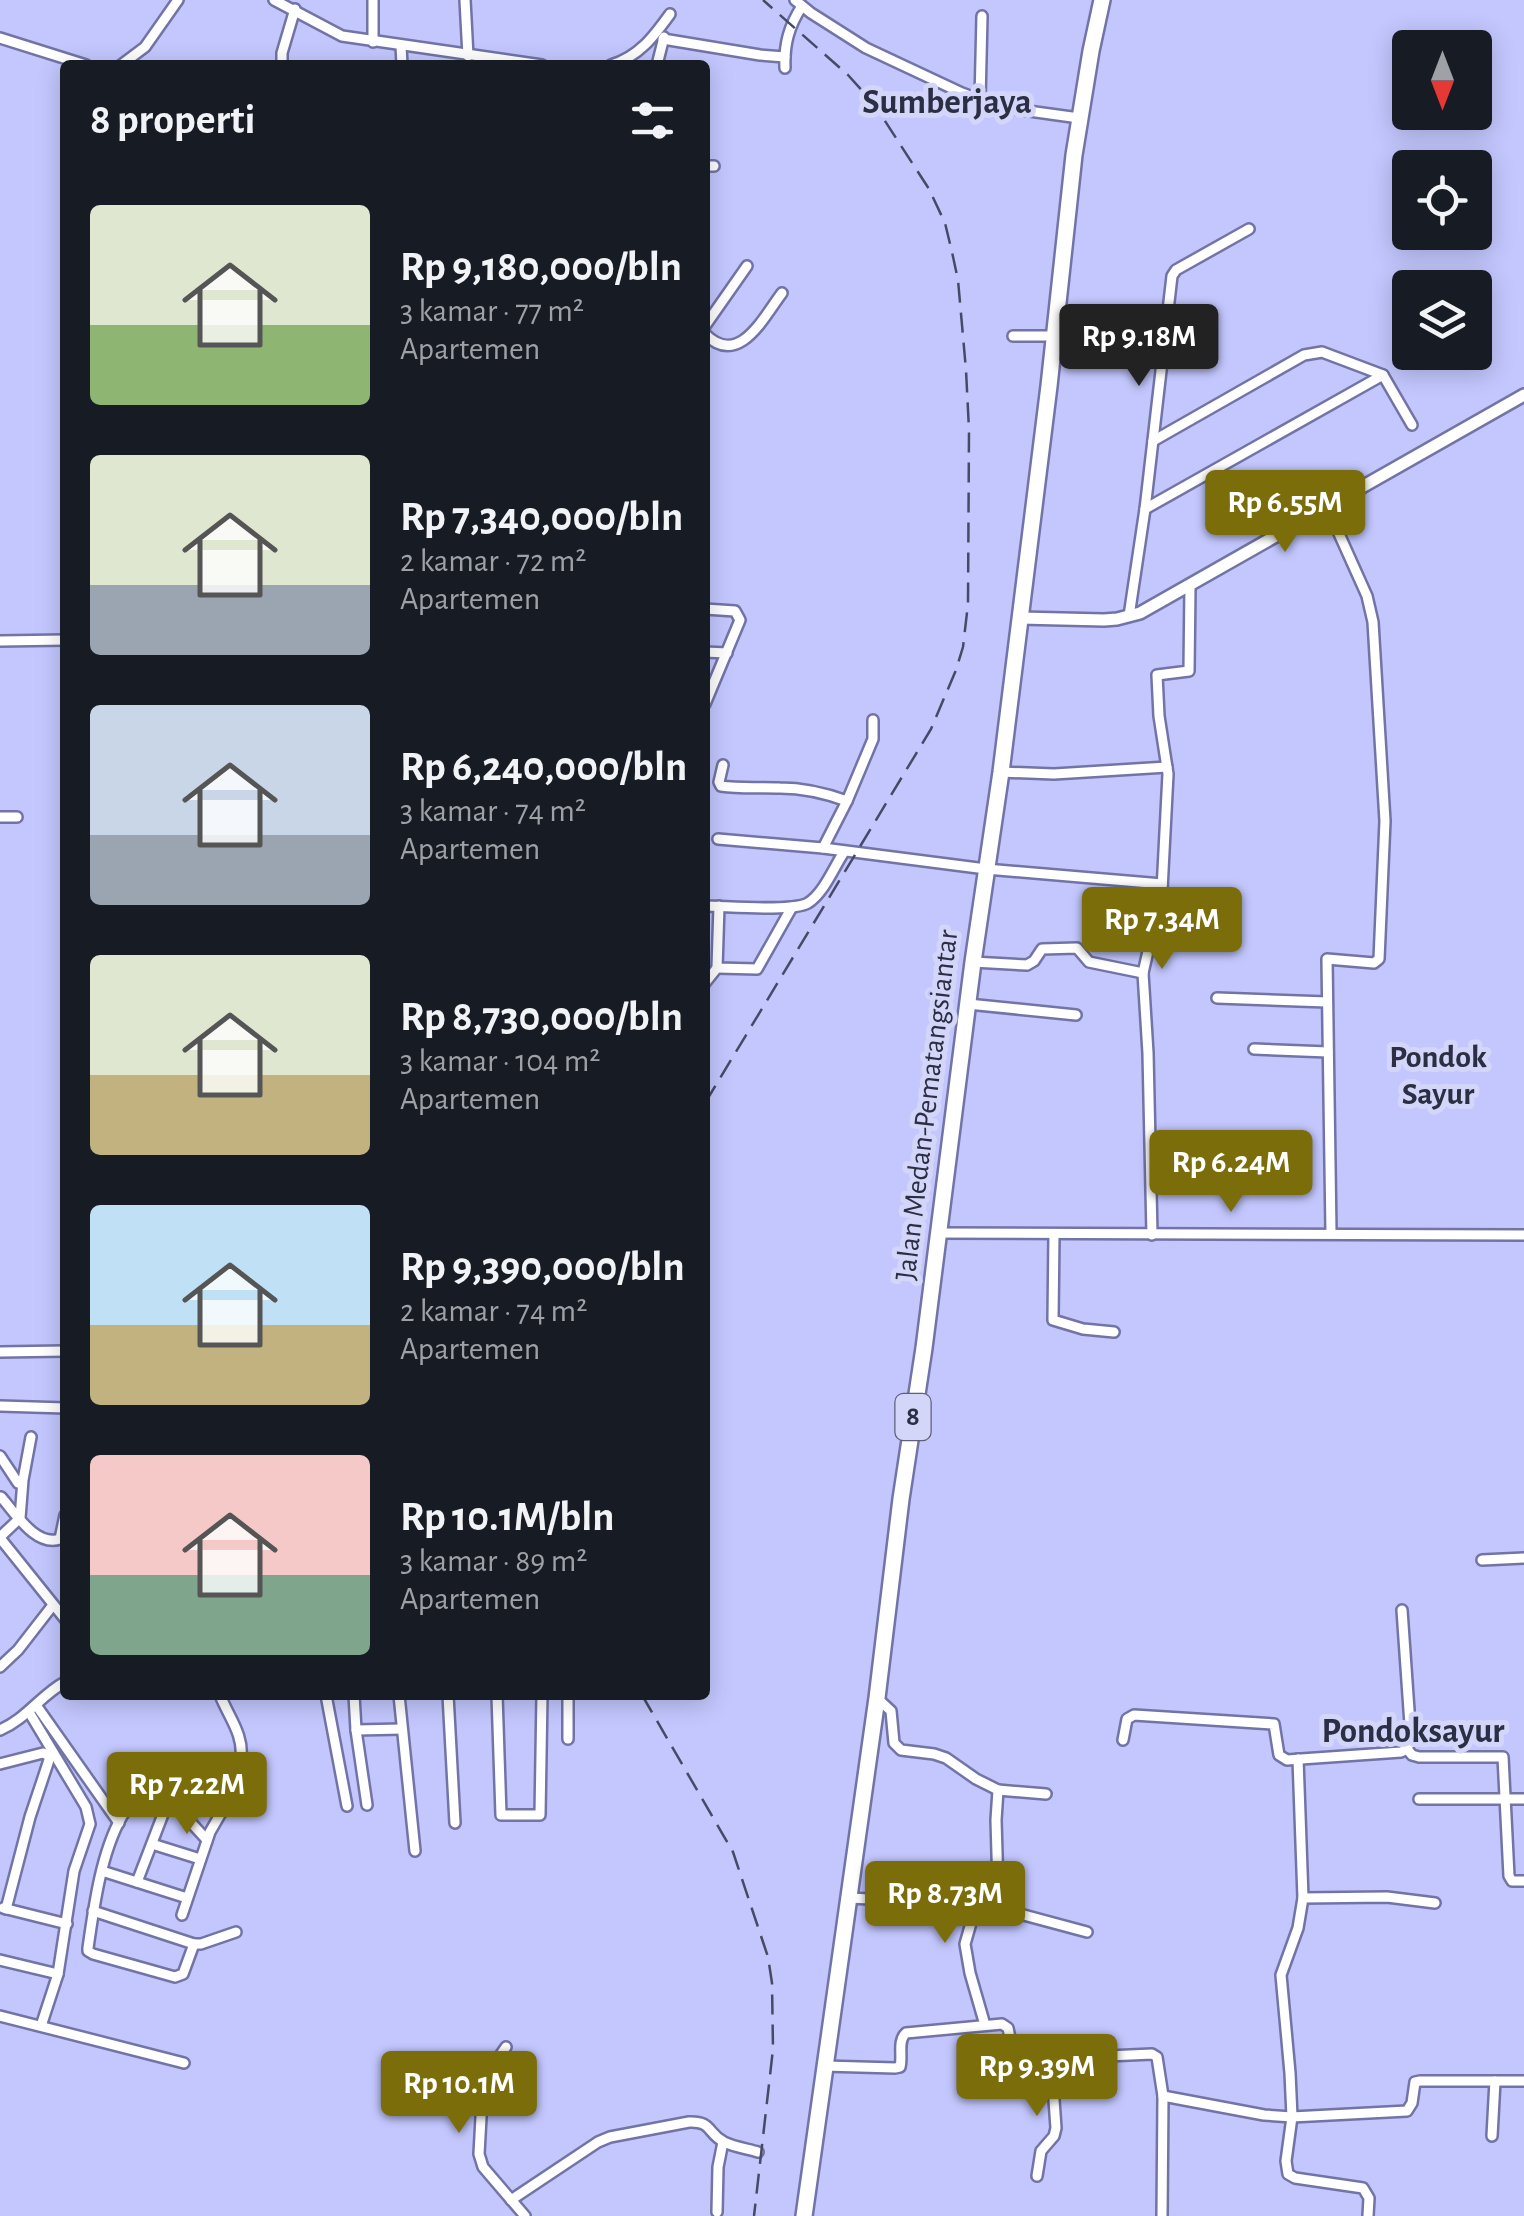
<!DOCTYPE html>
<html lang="id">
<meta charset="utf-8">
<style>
body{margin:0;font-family:"Alegreya Sans",sans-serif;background:#20242c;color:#f1f3f6;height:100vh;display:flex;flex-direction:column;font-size:38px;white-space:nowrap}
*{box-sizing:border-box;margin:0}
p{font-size:32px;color:#9ea1a6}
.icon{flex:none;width:55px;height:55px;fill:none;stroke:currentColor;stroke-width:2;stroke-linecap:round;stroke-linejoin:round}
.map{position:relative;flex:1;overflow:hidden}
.side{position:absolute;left:60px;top:60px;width:650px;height:1640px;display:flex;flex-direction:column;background:#171b24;border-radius:10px;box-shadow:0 5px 25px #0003}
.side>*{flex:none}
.needle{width:65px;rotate:180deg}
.fabs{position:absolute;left:1392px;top:30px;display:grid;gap:20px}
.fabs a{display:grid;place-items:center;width:100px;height:100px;border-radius:10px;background:#171b24;box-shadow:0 5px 25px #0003;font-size:50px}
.price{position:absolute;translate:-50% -85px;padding:0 22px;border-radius:10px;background:#7a6d0a;color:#fff;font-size:32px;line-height:65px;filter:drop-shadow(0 2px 5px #0008)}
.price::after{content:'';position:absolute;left:50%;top:60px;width:30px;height:22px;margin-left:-15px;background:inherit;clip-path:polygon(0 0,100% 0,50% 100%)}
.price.current{background:#222;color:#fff}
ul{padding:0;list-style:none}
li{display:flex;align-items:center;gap:30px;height:250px;padding:0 30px}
li span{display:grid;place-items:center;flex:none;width:280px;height:200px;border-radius:10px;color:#555}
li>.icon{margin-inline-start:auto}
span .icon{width:120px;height:120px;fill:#fffc;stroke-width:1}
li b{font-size:42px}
h2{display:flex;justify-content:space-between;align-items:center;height:120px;padding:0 30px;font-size:42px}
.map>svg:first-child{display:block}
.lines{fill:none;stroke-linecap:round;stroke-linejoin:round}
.street-casing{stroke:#7274a6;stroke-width:14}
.secondary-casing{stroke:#7274a6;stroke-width:16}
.highway-casing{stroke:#7274a6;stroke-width:20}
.street{stroke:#fff;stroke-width:9}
.secondary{stroke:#fff;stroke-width:11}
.highway{stroke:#fff;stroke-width:15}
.rail{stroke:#474a65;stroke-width:2.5;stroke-dasharray:20 10;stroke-linecap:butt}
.labels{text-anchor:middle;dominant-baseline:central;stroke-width:10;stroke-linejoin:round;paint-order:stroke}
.shield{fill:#d3d6f8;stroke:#5e6079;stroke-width:2.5}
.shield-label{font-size:28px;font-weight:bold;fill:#2c2e43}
.street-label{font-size:30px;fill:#2c2e43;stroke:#d3d6f8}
.neighbourhood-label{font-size:32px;font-weight:bold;fill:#2c2e43;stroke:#d3d6f8}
.quarter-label{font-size:35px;font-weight:bold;fill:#2c2e43;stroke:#d3d6f8}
</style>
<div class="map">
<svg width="1524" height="2216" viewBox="0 0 1524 2216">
<rect width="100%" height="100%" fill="#c3c7fe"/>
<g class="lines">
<g class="street-casing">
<g id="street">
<path d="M274,0l68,36 200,29"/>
<path d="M465,0l3,56"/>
<path d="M795,0l16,13 55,35 96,45 38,14 79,11"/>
<path d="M0,38l86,27"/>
<path d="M663,39l97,16 25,2"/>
<path d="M373,42v-42"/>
<path d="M401,46l1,19"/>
<path d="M121,65l24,-18 33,-47"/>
<path d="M282,65v-12l13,-44"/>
<path d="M611,65c28,-8 43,-29 59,-51"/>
<path d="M657,65l7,-28"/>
<path d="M785,68c-1,-24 4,-42 17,-62"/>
<path d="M980,100l2,-84"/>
<path d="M705,166h9"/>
<path d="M705,326l42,-60"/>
<path d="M705,334c34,34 58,-16 77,-41"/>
<path d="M1013,336h41"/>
<path d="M1383,375l29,50"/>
<path d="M1327,507l40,89 6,26 12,199 -6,138 -5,4 -47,-4 4,274"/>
<path d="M1145,509l238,-134 -61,-23 -18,3 -151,86"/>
<path d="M705,609l30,2 5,9 -35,84"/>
<path d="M1129,616l16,-107 27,-233 4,-6 73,-41"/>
<path d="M0,641l65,-1"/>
<path d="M705,652l22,1"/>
<path d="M723,765l-4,17 2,4c20,3 39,1 59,2 23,0 45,5 67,13l-24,47"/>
<path d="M1001,772l53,2 113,-7"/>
<path d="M847,801l26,-62v-19"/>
<path d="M0,817h17"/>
<path d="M718,839l105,9 163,21 176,15"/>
<path d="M705,906c21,0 87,6 103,-3 16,-10 26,-36 36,-51"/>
<path d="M719,906l-2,62 40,1 35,-62"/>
<path d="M973,962l54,3 7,-4 8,-12 35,-1 12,14 54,11"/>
<path d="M705,983l12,-15"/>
<path d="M1217,998l110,4"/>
<path d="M968,1004l108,11"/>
<path d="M1254,1049l74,3"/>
<path d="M938,1233l586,2"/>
<path d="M1054,1234l-1,86 30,9 31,3"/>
<path d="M1152,1235l-4,-182 -5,-80 19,-83 6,-116 -9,-58 -2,-41 32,-4 1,-85"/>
<path d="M0,1352l65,-1"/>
<path d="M0,1406l65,2"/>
<path d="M0,1456l18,27"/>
<path d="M1,1497c15,17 35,50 59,42l5,-24"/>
<path d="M0,1537l20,-19 3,-38 8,-43"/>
<path d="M0,1538l65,81"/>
<path d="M1482,1560l42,-2"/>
<path d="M0,1667l18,-17 35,-45"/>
<path d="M326,1695l21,111"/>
<path d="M354,1695l2,35 11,75"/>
<path d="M399,1695l16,156"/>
<path d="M448,1695l7,128"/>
<path d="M497,1695l4,120h39l2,-120"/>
<path d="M877,1698l14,13 3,32 7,7 33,4 12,4 30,21 22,11 -2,30 2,67 -8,10v7l4,3 93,25"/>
<path d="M36,1705l83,118"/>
<path d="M29,1712l57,95 4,17 -16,47 -16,103 -17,52"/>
<path d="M0,1730c26,-11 41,-35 65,-48"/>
<path d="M356,1730l46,-1"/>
<path d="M568,1739v-44"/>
<path d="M1123,1740l4,-21 7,-4 140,9 5,31 8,5 114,-8 6,-3 4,-10 -9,-129"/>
<path d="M1407,1749l5,6 7,2h84l6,119 3,5h12"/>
<path d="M1298,1759l5,139"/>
<path d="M0,1764l43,-11 7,3"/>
<path d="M998,1790l48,4"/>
<path d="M1419,1799h105"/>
<path d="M152,1844l48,15"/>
<path d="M102,1871l85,27"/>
<path d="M137,1882l33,-86"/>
<path d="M849,1898l127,6"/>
<path d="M1435,1903l-48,-6 -84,1 -5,30 -17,47 9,98 2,44 115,-6 5,-8 3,-21 5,-1h104"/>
<path d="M3,1908l64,16"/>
<path d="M6,1909l24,-92 22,-66"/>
<path d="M93,1911l101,33h7l35,-12"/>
<path d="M182,1915l28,-83 15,-26 5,-36 11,-10c3,-26 -12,-42 -21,-65"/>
<path d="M194,1944l-11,30 -8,3 -82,-23 -5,-3v-3c6,-42 13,-95 34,-132 9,-14 20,-25 31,-37h5l26,36 23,25"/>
<path d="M0,1960l58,14"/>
<path d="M0,2016l184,47"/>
<path d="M985,2025l-15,-52 -5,-29 12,-42 13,-5"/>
<path d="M506,2047l-23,33 -4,74 4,13 42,49"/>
<path d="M824,2066l71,2 5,-1c3,-11 -3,-26 6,-34l96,-9 6,4 6,30 6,2 132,-6 5,3 6,39 101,19 28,2 -6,44 2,13 7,4 68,10 6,10 -1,18"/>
<path d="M1492,2136l3,-55"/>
<path d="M1037,2176l4,-25 13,-15 2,-8 -5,-70"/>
<path d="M511,2200l87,-58 12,-5 79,-15c23,-1 18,11 35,20 10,5 24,7 34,10"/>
<path d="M717,2212l1,-45 5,-25"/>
<path d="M1162,2216l1,-120"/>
</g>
</g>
<g class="secondary-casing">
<path id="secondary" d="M1020,618l84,2 13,-1 23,-6 384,-218"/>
</g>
<g class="highway-casing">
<path id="highway" d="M804,2216l73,-518 24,-199 23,-151 49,-386 28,-190 48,-386 25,-231 17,-104 11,-51"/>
</g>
<use href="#street" class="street"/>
<use href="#secondary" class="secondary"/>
<use href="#highway" class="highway"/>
<g class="rail">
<path d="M705,1103l226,-374 25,-59 7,-23 5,-43 1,-174 -3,-60 -8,-90 -6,-28 -7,-29 -16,-34 -55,-85 -26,-29 -85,-75"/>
<path d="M642,1695l91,157 35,105 4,26 1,66 -19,167"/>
</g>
</g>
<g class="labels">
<rect class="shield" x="895.5" y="1394" width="35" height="46" rx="8"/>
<g class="shield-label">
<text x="913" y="1417">8</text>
</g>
<g class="street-label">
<text transform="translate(927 1105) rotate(-83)">Jalan Medan-Pematangsiantar</text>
</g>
<g class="neighbourhood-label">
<text x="1438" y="1057">Pondok<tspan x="1438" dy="37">Sayur</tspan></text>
</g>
<g class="quarter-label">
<text x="947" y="102">Sumberjaya</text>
<text x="1413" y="1731">Pondoksayur</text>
</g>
</g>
</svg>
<div class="fabs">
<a><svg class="needle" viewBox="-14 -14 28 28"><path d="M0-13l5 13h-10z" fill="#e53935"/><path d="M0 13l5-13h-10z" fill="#9ea1a6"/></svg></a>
<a><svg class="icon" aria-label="locate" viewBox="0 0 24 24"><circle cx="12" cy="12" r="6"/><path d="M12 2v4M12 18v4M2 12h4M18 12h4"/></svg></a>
<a><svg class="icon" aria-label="layers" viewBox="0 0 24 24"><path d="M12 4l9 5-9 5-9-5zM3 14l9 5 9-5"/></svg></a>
</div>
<b class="price current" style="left:1139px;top:389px">Rp 9.18M</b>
<b class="price" style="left:1285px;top:555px">Rp 6.55M</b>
<b class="price" style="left:1162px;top:972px">Rp 7.34M</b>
<b class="price" style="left:1231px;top:1215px">Rp 6.24M</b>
<b class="price" style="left:187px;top:1837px">Rp 7.22M</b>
<b class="price" style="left:945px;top:1946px">Rp 8.73M</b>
<b class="price" style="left:1037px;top:2119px">Rp 9.39M</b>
<b class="price" style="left:459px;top:2136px">Rp 10.1M</b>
<section class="side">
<h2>8 properti<svg class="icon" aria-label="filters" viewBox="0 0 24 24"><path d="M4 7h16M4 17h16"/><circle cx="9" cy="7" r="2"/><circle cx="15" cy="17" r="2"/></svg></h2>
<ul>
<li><span style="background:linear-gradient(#dfe7d0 60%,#8fb573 0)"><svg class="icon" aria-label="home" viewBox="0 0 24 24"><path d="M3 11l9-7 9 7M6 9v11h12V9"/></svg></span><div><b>Rp 9,180,000/bln</b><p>3 kamar · 77 m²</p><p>Apartemen</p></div></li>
<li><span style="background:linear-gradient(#dfe7d0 65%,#9aa5b1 0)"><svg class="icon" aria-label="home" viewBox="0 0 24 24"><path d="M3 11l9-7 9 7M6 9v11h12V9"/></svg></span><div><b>Rp 7,340,000/bln</b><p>2 kamar · 72 m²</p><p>Apartemen</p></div></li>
<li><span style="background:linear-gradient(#c9d6e8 65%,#9aa5b1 0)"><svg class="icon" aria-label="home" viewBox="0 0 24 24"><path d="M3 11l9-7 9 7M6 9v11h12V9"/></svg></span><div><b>Rp 6,240,000/bln</b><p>3 kamar · 74 m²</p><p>Apartemen</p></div></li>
<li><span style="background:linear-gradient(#dfe7d0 60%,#c2b280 0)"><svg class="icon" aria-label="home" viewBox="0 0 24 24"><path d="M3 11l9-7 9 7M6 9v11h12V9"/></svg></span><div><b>Rp 8,730,000/bln</b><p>3 kamar · 104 m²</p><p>Apartemen</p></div></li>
<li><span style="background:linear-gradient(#bfe0f5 60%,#c2b280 0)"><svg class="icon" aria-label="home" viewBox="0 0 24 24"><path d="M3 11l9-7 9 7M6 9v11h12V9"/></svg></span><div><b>Rp 9,390,000/bln</b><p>2 kamar · 74 m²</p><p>Apartemen</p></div></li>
<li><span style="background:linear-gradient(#f6c9c9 60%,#7fa58c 0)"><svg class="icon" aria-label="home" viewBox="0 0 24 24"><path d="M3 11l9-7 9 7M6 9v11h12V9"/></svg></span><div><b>Rp 10.1M/bln</b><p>3 kamar · 89 m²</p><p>Apartemen</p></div></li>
</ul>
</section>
</div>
